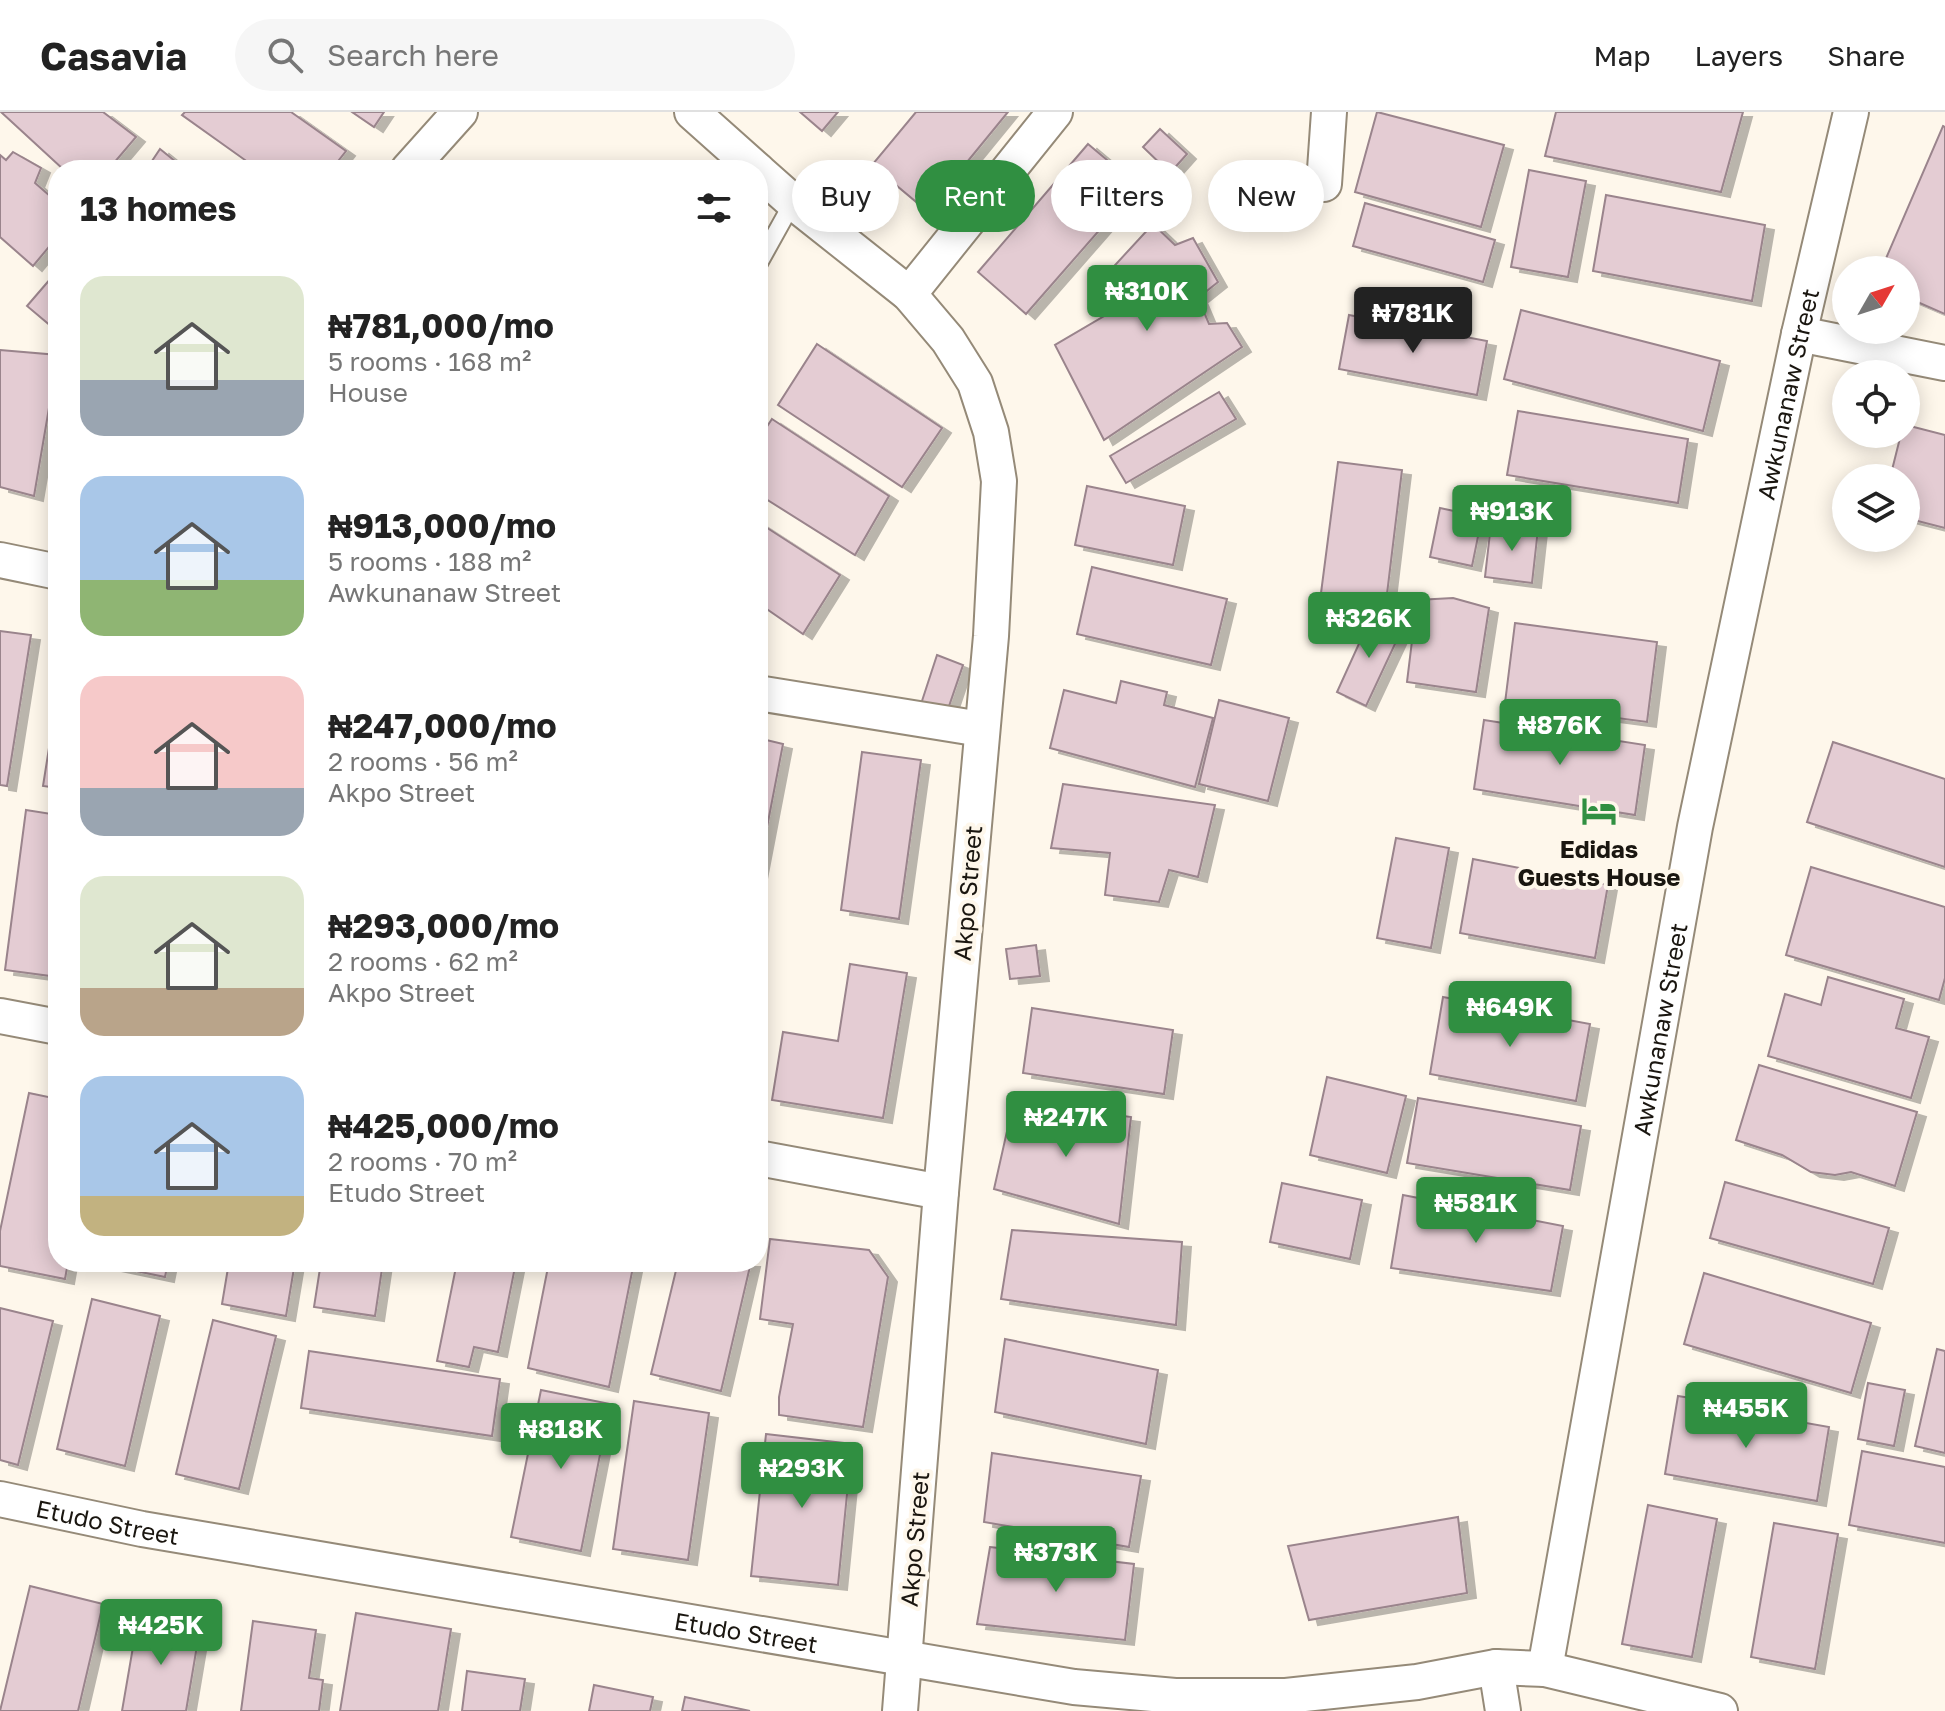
<!DOCTYPE html>
<meta charset="utf-8">
<style>
body{margin:0;font-family:"Golos Text",sans-serif;background:#f6f6f6;color:#222;height:100vh;display:flex;flex-direction:column;font-size:30px;white-space:nowrap}
*{box-sizing:border-box;margin:0}
p{font-size:26px;color:#767676}
.icon{flex:none;width:44px;height:44px;fill:none;stroke:currentColor;stroke-width:2;stroke-linecap:round;stroke-linejoin:round}
.map{position:relative;flex:1;overflow:hidden}
.sheet{position:absolute;left:48px;top:48px;width:720px;height:1112px;display:flex;flex-direction:column;background:#fff;border-radius:32px;box-shadow:0 4px 20px #0003}
.sheet>*{flex:none}
.banner{position:absolute;left:792px;top:48px;width:760px;height:72px;display:flex;gap:16px}
.needle{width:52px;rotate:51deg}
.tools{position:absolute;left:1832px;top:144px;display:grid;gap:16px}
.tools a{display:grid;place-items:center;width:88px;height:88px;border-radius:50%;background:#fff;box-shadow:0 4px 20px #0003;font-size:40px}
.price{position:absolute;translate:-50% -68px;padding:0 18px;border-radius:8px;background:#308f41;color:#fff;font-size:26px;line-height:52px;filter:drop-shadow(0 2px 4px #0008)}
.price::after{content:'';position:absolute;left:50%;top:48px;width:24px;height:18px;margin-left:-12px;background:inherit;clip-path:polygon(0 0,100% 0,50% 100%)}
.price.selected{background:#222;color:#fff}
ul{padding:0;list-style:none}
li{display:flex;align-items:center;gap:24px;height:200px;padding:0 32px}
li span{display:grid;place-items:center;flex:none;width:224px;height:160px;border-radius:24px;color:#555}
li>.icon{margin-inline-start:auto}
span .icon{width:96px;height:96px;fill:#fffc;stroke-width:1}
li b{font-size:34px}
h2{display:flex;justify-content:space-between;align-items:center;height:96px;padding:0 32px;font-size:34px}
.tag{padding:0 28px;border-radius:36px;background:#fff;box-shadow:0 4px 20px #0003;font-size:28px;line-height:72px}
.tag.selected{background:#308f41;color:#fff}
header{display:flex;align-items:center;gap:48px;box-sizing:border-box;height:112px;padding:0 40px;background:#fff;border-bottom:2px solid #e0e0e0}
header strong{font-size:38px}
nav{display:flex;gap:44px;margin-inline-start:auto;font-size:28px}
.search{width:560px;height:72px;background:#f6f6f6;display:flex;align-items:center;gap:20px;box-sizing:border-box;padding:0 28px;border-radius:44px;color:#767676;font-size:30px}
.map>svg:first-child{display:block}
.building{fill:#e4ccd3;stroke:#9a848c;stroke-width:2;filter:url(#shadow)}
.lines{fill:none;stroke-linecap:round;stroke-linejoin:round}
.lane-casing{stroke:#958a78;stroke-width:20}
.street-casing{stroke:#958a78;stroke-width:38}
.lane{stroke:#fff;stroke-width:16}
.street{stroke:#fff;stroke-width:34}
.labels{text-anchor:middle;dominant-baseline:central;stroke-width:8;stroke-linejoin:round;paint-order:stroke}
.street-label{font-size:24px;fill:#1a1610;stroke:#fef7eb}
.poi-label{font-size:24px;font-weight:bold;fill:#1a1610;stroke:#fef7eb}
</style>
<header>
<strong>Casavia</strong>
<div class="search"><svg class="icon" aria-label="search" viewBox="0 0 24 24"><circle cx="10" cy="10" r="6"/><path d="M15 15l6 6"/></svg>Search here</div>
<nav><a>Map</a><a>Layers</a><a>Share</a></nav>
</header>
<div class="map">
<svg width="1945" height="1599" viewBox="0 0 1945 1599">
<defs>
<filter id="shadow"><feDropShadow dx="9" dy="5" stdDeviation="0" flood-color="#0004"/></filter>
</defs>
<rect width="100%" height="100%" fill="#fef7eb"/>
<g class="building">
<path d="M1,0h102l33,25 -28,33h-44z"/>
<path d="M185,0h106l55,39 -15,19h-72l-77,-55z"/>
<path d="M352,0h32l-10,15z"/>
<path d="M800,0h38l-16,19z"/>
<path d="M916,0h92l-81,99 -55,-46z"/>
<path d="M1377,0l127,33 -23,82 -126,-35z"/>
<path d="M1556,0h187l-22,80 -176,-36z"/>
<path d="M1943,14l2,1v187l-39,-17v-27h-25z"/>
<path d="M1160,17l27,25 -17,19 -27,-26z"/>
<path d="M1088,32l50,42 -112,128 -48,-42z"/>
<path d="M160,37l26,21h-40z"/>
<path d="M13,40l28,16 -6,15 23,20v33l-25,30 -33,-29v-82l6,5z"/>
<path d="M1529,58l57,11 -18,96 -57,-10z"/>
<path d="M1606,83l159,30 -13,76 -159,-30z"/>
<path d="M1365,91l130,37 -12,42 -130,-36z"/>
<path d="M1153,112l22,21 18,-7 25,44 -20,16 11,26 18,-1 15,24 -138,93 -49,-95 61,-36 -11,-33z"/>
<path d="M58,158v62l-31,-26z"/>
<path d="M1521,198l199,51 -17,70 -199,-52z"/>
<path d="M1349,203l138,26 -10,54 -138,-26z"/>
<path d="M817,232l125,84 -40,59 -124,-82z"/>
<path d="M0,238l58,5 -24,141 -34,-9z"/>
<path d="M1219,280l17,27 -110,64 -16,-27z"/>
<path d="M1518,299l170,28 -10,64 -171,-28z"/>
<path d="M772,307l117,77 -34,59 -97,-61v-54z"/>
<path d="M1906,313l39,10v93l-39,-10v-40h-16l11,-44h5z"/>
<path d="M1338,350l64,8 -16,132 -65,-9z"/>
<path d="M1087,374l98,20 -12,59 -98,-20z"/>
<path d="M1440,396l42,9 -10,49 -42,-9z"/>
<path d="M758,410l82,53 -37,59 -45,-31z"/>
<path d="M1491,412l47,5 -6,54 -47,-6z"/>
<path d="M1092,455l135,32 -16,66 -134,-31z"/>
<path d="M1453,486l36,10 -13,84 -69,-10 10,-82z"/>
<path d="M1372,503l30,14 -36,77 -29,-14z"/>
<path d="M1515,511l142,19 -10,80 -142,-19z"/>
<path d="M0,519l31,4 -24,151 -7,-1z"/>
<path d="M937,543l26,10 -16,47 -26,-8z"/>
<path d="M1121,569l46,11 -3,13 49,13 -18,69 -145,-39 14,-58 52,13z"/>
<path d="M58,579v97l-15,-2z"/>
<path d="M1219,588l70,18 -21,83 -69,-17z"/>
<path d="M1484,608l161,25 -10,70 -161,-26z"/>
<path d="M758,626l25,6 -25,130z"/>
<path d="M1833,630l112,37v88l-138,-45z"/>
<path d="M862,640l59,8 -22,159 -58,-9z"/>
<path d="M1063,672l152,21 -17,72 -29,-7 -10,32 -54,-7 5,-42 -59,-5z"/>
<path d="M26,698l32,5v162l-53,-7z"/>
<path d="M1396,726l53,10 -18,100 -54,-10z"/>
<path d="M1473,747l135,26 -13,73 -135,-25z"/>
<path d="M1811,755l134,40v71l-6,22 -153,-45z"/>
<path d="M1036,833l4,31 -30,3 -4,-30z"/>
<path d="M850,852l57,9 -24,145 -111,-18 11,-68 55,9z"/>
<path d="M1828,865l76,22 -8,29 33,9 -18,61 -143,-42 17,-62 36,11z"/>
<path d="M1443,885l147,27 -14,77 -146,-27z"/>
<path d="M1032,896l141,22 -9,64 -141,-21z"/>
<path d="M1759,953l158,47 -22,74 -44,-14 -16,3 -24,-3 -29,-17 -46,-15z"/>
<path d="M1327,965l79,19 -19,77 -77,-18z"/>
<path d="M29,981l29,6v163h10l-3,17 -65,-13v-35z"/>
<path d="M1418,986l163,28 -11,64 -163,-27z"/>
<path d="M1014,988l117,17 -12,107 -125,-35z"/>
<path d="M1725,1070l164,46 -16,56 -163,-46z"/>
<path d="M1282,1071l80,17 -12,59 -80,-17z"/>
<path d="M1403,1083l160,31 -12,65 -160,-23z"/>
<path d="M1012,1118l170,12 -6,83 -175,-26z"/>
<path d="M770,1127l99,11 19,27 -25,150 -84,-12v-18l14,-73 -33,-5z"/>
<path d="M107,1150h61l-3,15 -58,-12z"/>
<path d="M229,1150h66l-9,54 -64,-12z"/>
<path d="M321,1150h62l-8,54 -61,-9z"/>
<path d="M457,1150h59l-18,90 -24,-5 -5,20 -32,-6z"/>
<path d="M549,1150h85l-25,125 -81,-19z"/>
<path d="M678,1150h73l-30,129 -70,-17z"/>
<path d="M1704,1161l167,50 -20,70 -167,-49z"/>
<path d="M92,1187l68,17 -35,150 -68,-17z"/>
<path d="M0,1196l53,13 -35,144 -18,-5z"/>
<path d="M213,1208l63,16 -37,153 -63,-15z"/>
<path d="M1005,1227l153,31 -12,74 -151,-32z"/>
<path d="M1937,1237l8,2v102l-30,-7z"/>
<path d="M309,1239l191,28 -8,57 -191,-28z"/>
<path d="M1868,1271l37,7 -11,56 -36,-7z"/>
<path d="M541,1278l69,14 -29,147 -70,-14z"/>
<path d="M1678,1284l32,5 -1,5 120,21 -12,74 -152,-27z"/>
<path d="M634,1289l75,12 -21,147 -75,-11z"/>
<path d="M766,1322l86,10 -14,141 -87,-9z"/>
<path d="M1862,1339l83,16v76l-96,-18z"/>
<path d="M992,1341l149,23 -12,71 -145,-25z"/>
<path d="M1648,1393l69,14 -25,138 -70,-13z"/>
<path d="M1458,1405l9,76 -158,27 -21,-74z"/>
<path d="M1774,1411l64,11 -23,135 -64,-12z"/>
<path d="M990,1435l144,17 -9,76 -148,-16z"/>
<path d="M30,1474l73,18 -25,107h-78z"/>
<path d="M356,1501l95,16 -13,82h-98z"/>
<path d="M138,1506l62,10 -14,83h-64z"/>
<path d="M253,1509l63,9 -7,48 14,2 -4,31h-78z"/>
<path d="M467,1559l58,8 -5,32h-58z"/>
<path d="M594,1573l59,12 -3,14h-61z"/>
<path d="M685,1585l65,14h-68z"/>
</g>
<g class="lines">
<g class="lane-casing">
<path id="lane" d="M758,153l35,-63"/>
</g>
<g class="street-casing">
<g id="street">
<path d="M692,0l65,58"/>
<path d="M408,58l52,-58"/>
<path d="M758,59l35,31 116,92 39,46 27,43 16,49 8,49 -8,155 -50,556 -41,519"/>
<path d="M1324,72l5,-72"/>
<path d="M909,182l146,-182"/>
<path d="M1799,222l146,29"/>
<path d="M0,448l58,12"/>
<path d="M758,581l223,36"/>
<path d="M0,904l58,11"/>
<path d="M758,1046l183,34"/>
<path id="s1" d="M0,1387l142,30 932,158 101,9h111l131,-14 79,-15 49,2 175,42"/>
<path d="M1496,1555l7,44"/>
<path id="s2" d="M1545,1557l150,-842 104,-493 52,-222"/>
</g>
</g>
<use href="#lane" class="lane"/>
<use href="#street" class="street"/>
</g>
<defs>
<g id="hotel-bare" transform="scale(2.76)"><path d="M-6-4.5h1.5V1H6V5H4.5V3h-9V5H-6ZM-4 0a1.8 1.8 0 1 1 3.6 0ZM.5 0V-2.5h3Q6-2.5 6 0Z" fill="#308f41" stroke="#fef7eb" stroke-width="2.5" paint-order="stroke"/></g>
</defs>
<g fill-rule="evenodd">
<use href="#hotel-bare" x="1599" y="699"/>
</g>
<g class="labels">
<g class="street-label">
<text stroke="none"><textPath href="#s2" startOffset="1298">Awkunanaw Street</textPath></text>
<text transform="translate(967 781) rotate(-85)">Akpo Street</text>
<text stroke="none"><textPath href="#s2" startOffset="650">Awkunanaw Street</textPath></text>
<text stroke="none"><textPath href="#s1" startOffset="110">Etudo Street</textPath></text>
<text transform="translate(914 1427) rotate(-85)">Akpo Street</text>
<text stroke="none"><textPath href="#s1" startOffset="758">Etudo Street</textPath></text>
</g>
<g class="poi-label">
<text x="1599" y="736">Edidas<tspan x="1599" dy="28">Guests House</tspan></text>
</g>
</g>
</svg>
<div class="tools">
<a><svg class="needle" viewBox="-14 -14 28 28"><path d="M0-13l5 13h-10z" fill="#e53935"/><path d="M0 13l5-13h-10z" fill="#767676"/></svg></a>
<a><svg class="icon" aria-label="locate" viewBox="0 0 24 24"><circle cx="12" cy="12" r="6"/><path d="M12 2v4M12 18v4M2 12h4M18 12h4"/></svg></a>
<a><svg class="icon" aria-label="layers" viewBox="0 0 24 24"><path d="M12 4l9 5-9 5-9-5zM3 14l9 5 9-5"/></svg></a>
</div>
<b class="price" style="left:1147px;top:221px">₦310K</b>
<b class="price selected" style="left:1413px;top:243px">₦781K</b>
<b class="price" style="left:1512px;top:441px">₦913K</b>
<b class="price" style="left:1369px;top:548px">₦326K</b>
<b class="price" style="left:1560px;top:655px">₦876K</b>
<b class="price" style="left:1510px;top:937px">₦649K</b>
<b class="price" style="left:1066px;top:1047px">₦247K</b>
<b class="price" style="left:1476px;top:1133px">₦581K</b>
<b class="price" style="left:1746px;top:1338px">₦455K</b>
<b class="price" style="left:561px;top:1359px">₦818K</b>
<b class="price" style="left:802px;top:1398px">₦293K</b>
<b class="price" style="left:1056px;top:1482px">₦373K</b>
<b class="price" style="left:161px;top:1555px">₦425K</b>
<div class="banner">
<a class="tag">Buy</a>
<a class="tag selected">Rent</a>
<a class="tag">Filters</a>
<a class="tag">New</a>
</div>
<section class="sheet">
<h2>13 homes<svg class="icon" aria-label="filters" viewBox="0 0 24 24"><path d="M4 7h16M4 17h16"/><circle cx="9" cy="7" r="2"/><circle cx="15" cy="17" r="2"/></svg></h2>
<ul>
<li><span style="background:linear-gradient(#dfe7d0 65%,#9aa5b1 0)"><svg class="icon" aria-label="home" viewBox="0 0 24 24"><path d="M3 11l9-7 9 7M6 9v11h12V9"/></svg></span><div><b>₦781,000/mo</b><p>5 rooms · 168 m²</p><p>House</p></div></li>
<li><span style="background:linear-gradient(#a9c7e8 65%,#8fb573 0)"><svg class="icon" aria-label="home" viewBox="0 0 24 24"><path d="M3 11l9-7 9 7M6 9v11h12V9"/></svg></span><div><b>₦913,000/mo</b><p>5 rooms · 188 m²</p><p>Awkunanaw Street</p></div></li>
<li><span style="background:linear-gradient(#f6c9c9 70%,#9aa5b1 0)"><svg class="icon" aria-label="home" viewBox="0 0 24 24"><path d="M3 11l9-7 9 7M6 9v11h12V9"/></svg></span><div><b>₦247,000/mo</b><p>2 rooms · 56 m²</p><p>Akpo Street</p></div></li>
<li><span style="background:linear-gradient(#dfe7d0 70%,#b9a48a 0)"><svg class="icon" aria-label="home" viewBox="0 0 24 24"><path d="M3 11l9-7 9 7M6 9v11h12V9"/></svg></span><div><b>₦293,000/mo</b><p>2 rooms · 62 m²</p><p>Akpo Street</p></div></li>
<li><span style="background:linear-gradient(#a9c7e8 75%,#c2b280 0)"><svg class="icon" aria-label="home" viewBox="0 0 24 24"><path d="M3 11l9-7 9 7M6 9v11h12V9"/></svg></span><div><b>₦425,000/mo</b><p>2 rooms · 70 m²</p><p>Etudo Street</p></div></li>
</ul>
</section>
</div>
